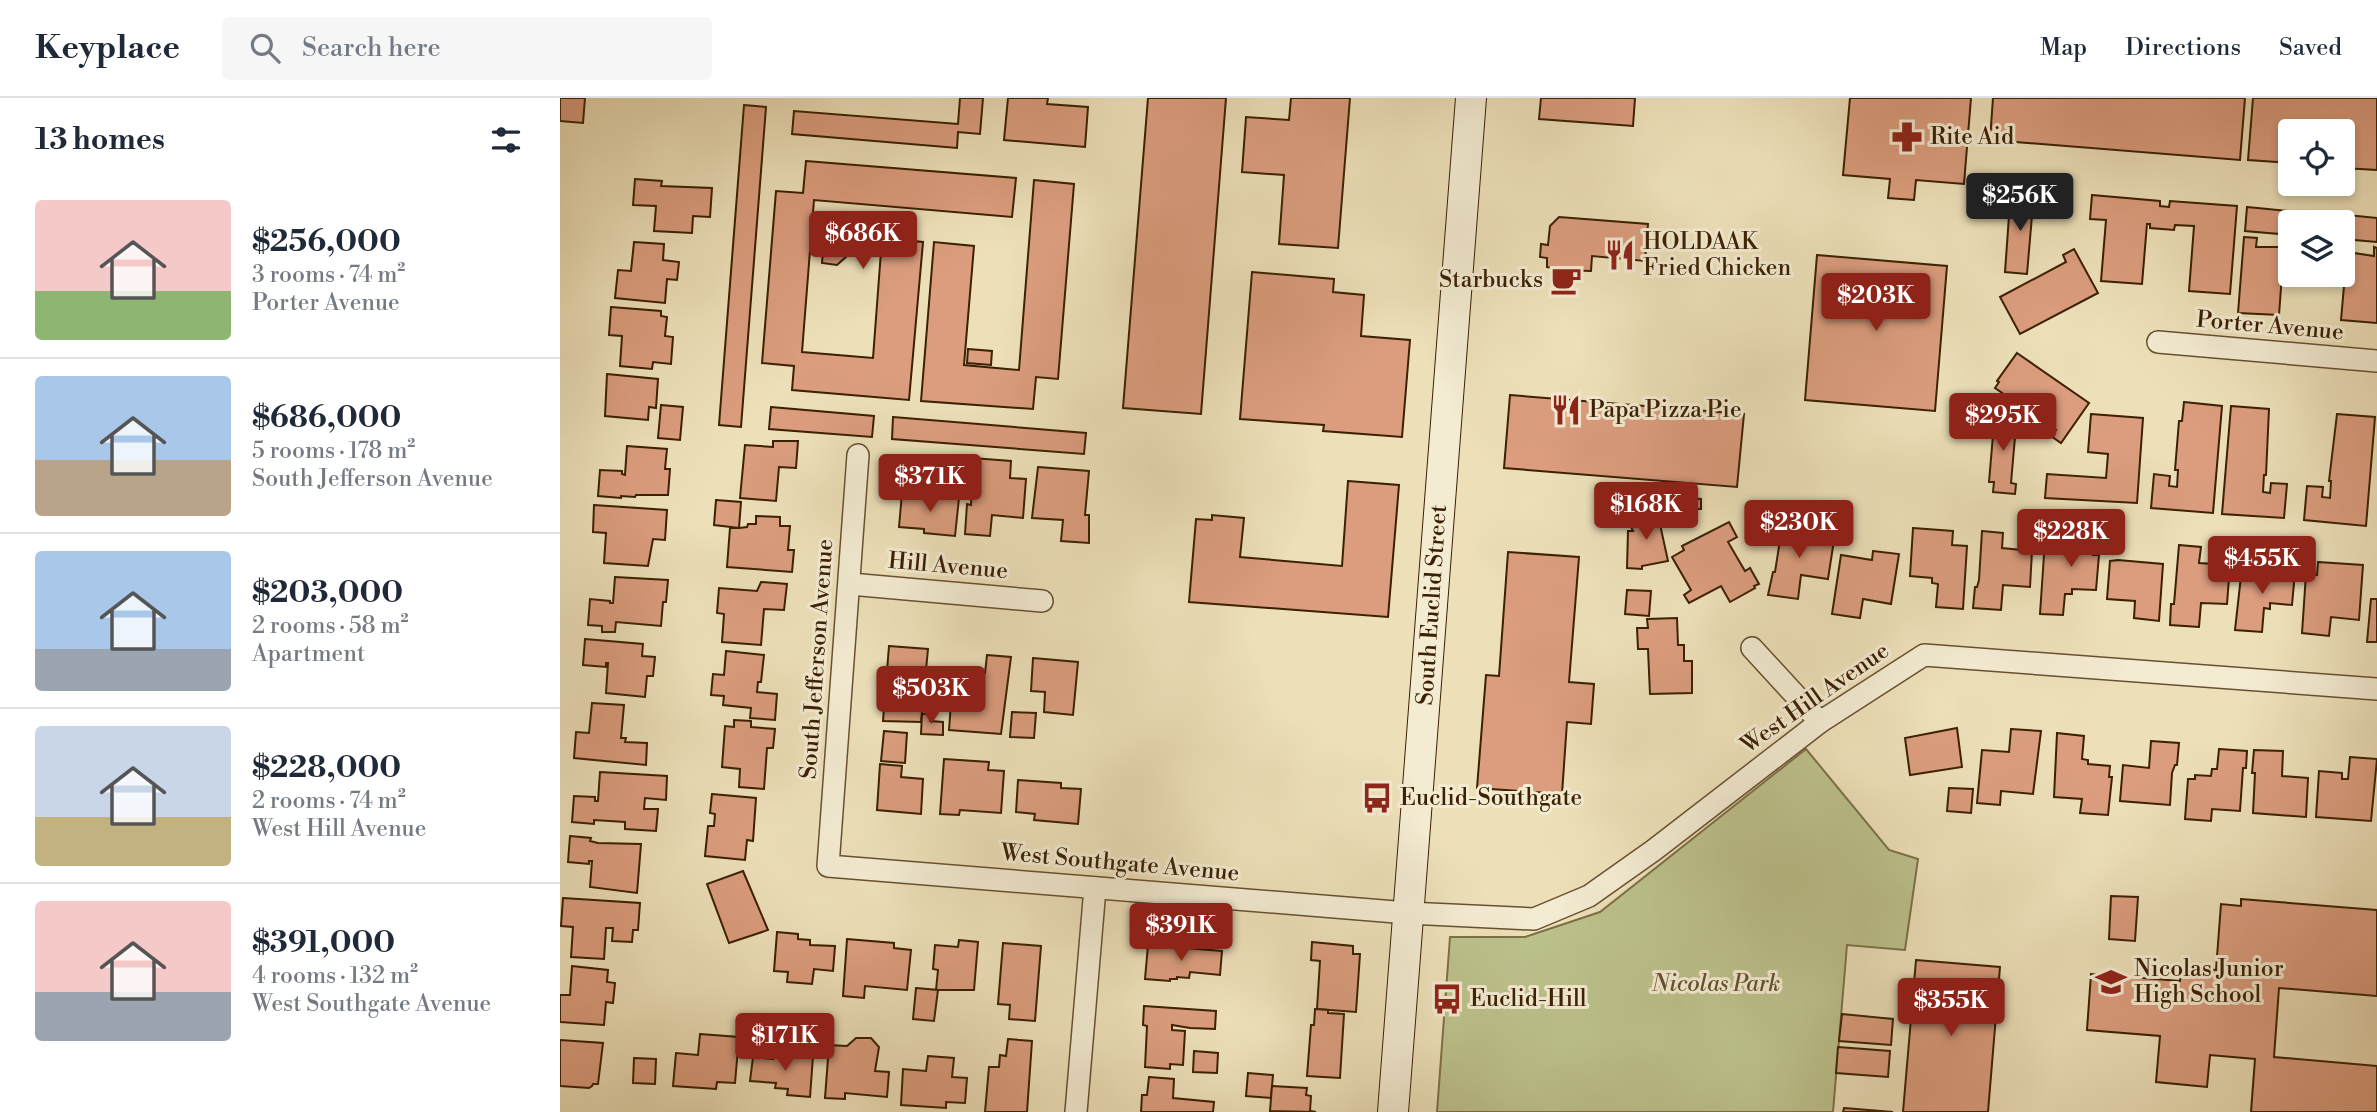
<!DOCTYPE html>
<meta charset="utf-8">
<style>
body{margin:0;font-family:"Libre Bodoni",serif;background:#f6f6f7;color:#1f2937;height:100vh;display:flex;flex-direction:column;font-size:26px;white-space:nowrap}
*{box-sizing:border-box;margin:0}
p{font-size:23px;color:#747a83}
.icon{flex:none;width:38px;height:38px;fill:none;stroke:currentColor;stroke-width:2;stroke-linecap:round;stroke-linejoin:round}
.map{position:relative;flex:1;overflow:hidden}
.details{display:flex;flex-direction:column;background:#fff;width:560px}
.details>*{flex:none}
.tools{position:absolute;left:1718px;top:21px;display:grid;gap:14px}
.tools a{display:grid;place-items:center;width:77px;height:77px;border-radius:7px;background:#fff;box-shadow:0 4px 10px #0003;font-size:35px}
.price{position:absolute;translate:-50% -60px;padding:0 16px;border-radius:7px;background:#8f2418;color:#fff;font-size:23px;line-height:46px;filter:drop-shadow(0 2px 4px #0008)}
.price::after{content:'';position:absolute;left:50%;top:42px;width:21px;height:16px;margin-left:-10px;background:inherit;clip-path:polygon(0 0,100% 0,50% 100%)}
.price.current{background:#222;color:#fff}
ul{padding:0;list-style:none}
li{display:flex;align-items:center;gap:21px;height:175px;padding:0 35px}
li+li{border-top:2px solid #e0e1e3}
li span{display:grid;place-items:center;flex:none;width:196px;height:140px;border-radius:7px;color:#555}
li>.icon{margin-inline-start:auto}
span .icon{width:84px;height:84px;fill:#fffc;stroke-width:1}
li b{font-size:30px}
h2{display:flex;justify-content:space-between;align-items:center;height:84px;padding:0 35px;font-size:30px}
header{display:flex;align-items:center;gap:42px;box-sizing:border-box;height:98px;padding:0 35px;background:#fff;border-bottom:2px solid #e0e1e3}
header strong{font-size:33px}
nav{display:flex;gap:38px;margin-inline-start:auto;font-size:24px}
.search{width:490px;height:63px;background:#f6f6f7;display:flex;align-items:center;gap:18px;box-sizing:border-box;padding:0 24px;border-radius:7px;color:#747a83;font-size:26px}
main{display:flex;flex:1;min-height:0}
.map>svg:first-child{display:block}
.green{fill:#bcc18c;stroke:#7c7047;stroke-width:2}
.building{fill:#db9d7e;stroke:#3b2002;stroke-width:2}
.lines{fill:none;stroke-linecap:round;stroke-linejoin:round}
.minor-casing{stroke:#685030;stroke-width:24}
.secondary-casing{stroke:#3b2002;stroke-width:32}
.minor{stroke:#f3ebd2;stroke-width:21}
.secondary{stroke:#f3ebd2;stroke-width:30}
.labels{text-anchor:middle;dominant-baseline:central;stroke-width:6;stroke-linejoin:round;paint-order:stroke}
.poi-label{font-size:23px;fill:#3b2002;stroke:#f3ebd2;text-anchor:start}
.street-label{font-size:23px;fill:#3b2002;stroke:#f3ebd2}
.park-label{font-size:23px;font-style:italic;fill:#62502b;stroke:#f3ebd2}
</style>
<header>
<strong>Keyplace</strong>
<div class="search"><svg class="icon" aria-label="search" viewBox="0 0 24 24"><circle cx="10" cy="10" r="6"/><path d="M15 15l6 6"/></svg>Search here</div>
<nav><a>Map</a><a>Directions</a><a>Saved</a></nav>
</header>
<main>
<section class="details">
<h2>13 homes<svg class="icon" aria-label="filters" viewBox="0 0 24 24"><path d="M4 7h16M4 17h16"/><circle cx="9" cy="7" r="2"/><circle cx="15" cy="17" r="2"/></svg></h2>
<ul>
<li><span style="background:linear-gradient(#f6c9c9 65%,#8fb573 0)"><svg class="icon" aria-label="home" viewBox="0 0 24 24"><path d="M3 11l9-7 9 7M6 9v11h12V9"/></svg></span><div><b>$256,000</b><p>3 rooms · 74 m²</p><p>Porter Avenue</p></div></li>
<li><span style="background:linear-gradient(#a9c7e8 60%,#b9a48a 0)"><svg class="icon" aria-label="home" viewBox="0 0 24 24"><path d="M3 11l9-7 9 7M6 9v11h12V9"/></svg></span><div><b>$686,000</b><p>5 rooms · 178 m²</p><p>South Jefferson Avenue</p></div></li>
<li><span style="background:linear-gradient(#a9c7e8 70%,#9aa5b1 0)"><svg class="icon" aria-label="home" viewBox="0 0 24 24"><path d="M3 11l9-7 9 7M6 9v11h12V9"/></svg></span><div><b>$203,000</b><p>2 rooms · 58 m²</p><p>Apartment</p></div></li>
<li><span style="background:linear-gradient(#c9d6e8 65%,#c2b280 0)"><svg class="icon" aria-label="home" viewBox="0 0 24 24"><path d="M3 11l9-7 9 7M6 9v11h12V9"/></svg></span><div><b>$228,000</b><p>2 rooms · 74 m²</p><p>West Hill Avenue</p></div></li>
<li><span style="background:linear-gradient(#f6c9c9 65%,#9aa5b1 0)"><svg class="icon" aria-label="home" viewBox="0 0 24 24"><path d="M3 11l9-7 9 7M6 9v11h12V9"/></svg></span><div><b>$391,000</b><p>4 rooms · 132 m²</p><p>West Southgate Avenue</p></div></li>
</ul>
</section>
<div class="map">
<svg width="1817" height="1014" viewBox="0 0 1817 1014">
<rect width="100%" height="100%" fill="#ede0b9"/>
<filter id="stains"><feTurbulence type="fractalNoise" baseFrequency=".00286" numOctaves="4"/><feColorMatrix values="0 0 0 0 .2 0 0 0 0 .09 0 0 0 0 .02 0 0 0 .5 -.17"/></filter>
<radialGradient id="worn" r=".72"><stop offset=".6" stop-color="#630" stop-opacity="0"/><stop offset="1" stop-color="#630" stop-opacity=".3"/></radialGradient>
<path class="green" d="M1246,651l83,101 29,9 -13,91 -58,-5 -14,167h-396l13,-175h75l75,-25z"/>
<g class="building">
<path d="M0,0h25l-2,25 -23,-2z"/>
<path d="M400,0h23l-3,36 -22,-2 -1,16 -165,-14 2,-23 164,13z"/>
<path d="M448,0h40l-1,6 41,3 -3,40 -81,-7z"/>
<path d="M588,0h78l-25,316 -78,-6z"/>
<path d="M731,0h59l-12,150 -59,-4 5,-69 -42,-3 4,-55 43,3z"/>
<path d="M981,0h94l-2,28 -94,-7z"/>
<path d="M1290,0h121l-7,86 -48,-4 -2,20 -26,-2 2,-19 -47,-4z"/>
<path d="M1433,0h252l-5,62 -250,-20z"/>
<path d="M1693,0h124v72l-34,-2v-37h-52v32l-43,-3z"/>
<path d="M184,7l22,2 -25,320 -22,-2z"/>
<path d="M246,63l210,17 -4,39 -198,-17 -12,152 71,6 9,-120 41,4 -14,158 -117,-10 2,-24 -32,-3 14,-172 27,2z"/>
<path d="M75,81l27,2 -1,5 51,2 -2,29 -17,-1 -1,17 -38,-2 2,-25 -23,-1z"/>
<path d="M474,82l40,4 -16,195 -22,-2 -3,32 -112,-8 13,-159 40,4 -10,119 55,5z"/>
<path d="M1455,94l23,2 -1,11 -4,-1 -6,70 -22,-2 5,-70h4z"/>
<path d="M1532,97l68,6v5l9,1 1,-6 67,5 -7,88 -41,-3 5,-65 -19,-1 -1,5 -24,-2v-4h-3l-5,60 -41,-3 5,-61 -16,-1z"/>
<path d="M1687,109l63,6 -1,9h-18v13l-46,-4z"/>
<path d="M1767,115l50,5v24l-34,-3v-17h-17z"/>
<path d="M999,119l89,7 -3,37 -53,-5 -1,15 -33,-1v-2l-11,-1v-9l-7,-1 1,-13 7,1 2,-19z"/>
<path d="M265,132l33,2 -1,15 -20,18 -15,-2z"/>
<path d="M1684,139l13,1 -1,9h28l-5,68 -41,-2z"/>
<path d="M74,144l30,2 -1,16 16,2 -2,18 -10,-1 -2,24 -50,-5 3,-28 13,1z"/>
<path d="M1814,149l3,1v75l-36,-3 6,-68 27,4z"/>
<path d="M1514,151l24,44 -78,41 -20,-37 66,-35 -3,-7z"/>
<path d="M1257,157l130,11 -12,145 -130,-11z"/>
<path d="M692,174l82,7 -1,13 31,3 -3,41 49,4 -8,97 -79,-6 1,-6 -84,-6z"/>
<path d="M51,209l50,4v5l6,1 -2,19 8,1 -2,27 -18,-2 -1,7 -32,-3 2,-30 -13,-1z"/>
<path d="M408,251l24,2 -1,14 -24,-2z"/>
<path d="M1457,255l72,50 -28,40 -10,-7 5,-6 -61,-42 4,-6 -2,-1z"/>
<path d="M47,276l51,5 -2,29 -7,-1 -1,13 -43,-4z"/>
<path d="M950,297l234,19 -7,73 -233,-19z"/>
<path d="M1624,304l38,4 -9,107 -62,-5 3,-34 16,2 -1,10 8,1 1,-17h-3l4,-49h3z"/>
<path d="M101,307l22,2 -3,33 -22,-2z"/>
<path d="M1671,308l38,3 -3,66h-2l-1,17 7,1 1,-10 16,1 -3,34 -62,-4z"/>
<path d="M211,309l103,9 -2,21 -103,-8z"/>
<path d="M1435,314l22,2 -6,69 5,1 -1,10 -22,-2 1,-10h-5z"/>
<path d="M1531,316l52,4 -6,85 -92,-5 2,-24 59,4 2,-24 -20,-2z"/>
<path d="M1777,316l38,3 -9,109 -62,-6 3,-34 16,1 -1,10 8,1 1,-17h-2z"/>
<path d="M333,319l193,16 -2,21 -192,-15z"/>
<path d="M213,343h25l-2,27 -17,-1 -3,34 -36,-3 5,-53 28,2z"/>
<path d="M67,348l40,3 -2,20h5l-2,26h-32l-1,2 -14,-1v2l-23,-2 2,-26 22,1v3l3,1z"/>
<path d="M337,358l27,2 -2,25 -27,-2z"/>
<path d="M412,360l39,3 -1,17 16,1 -3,39 -31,-3 -2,21 -25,-2 2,-30 4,1 1,-20h-3z"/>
<path d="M478,369l51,4 -4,44h4v28l-28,-2 2,-21 -31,-2z"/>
<path d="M788,383l51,4 -11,132 -199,-15 7,-83 16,1v-5l32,3 -4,39 102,9z"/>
<path d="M342,395l57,5 -4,38 -31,-3v-4l-25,-2z"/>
<path d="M1119,400l22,1v10h-4l-1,6 -18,-1z"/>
<path d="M156,402l25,2 -2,26 -25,-3z"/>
<path d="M34,407l73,5 -2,30 -12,-1 -5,27 -44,-3 2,-30 -13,-1z"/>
<path d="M1096,408l12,55 -26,5v3l-15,-1 1,-37h5l-3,-6z"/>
<path d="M196,418l24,1v9h10l-2,24h6l-2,22 -65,-5 3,-39h9l8,-1 1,-3h8z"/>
<path d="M1223,423l21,3 -1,12 31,4 -6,39 -27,-4 -3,24 -30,-4 5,-23h2z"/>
<path d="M1169,424l8,15 -9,5 17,29 5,-3 9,16 -5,2 1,2 -25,14 -9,-16 -32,17 -5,-8 7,-5 -19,-33 12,-7 -2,-4z"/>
<path d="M1353,430l40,3 -1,14 15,1 -4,63 -27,-2 2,-23 -6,-1v-5l-22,-2z"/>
<path d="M1422,433l21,2 -1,15 30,3 -2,36 -27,-2 -2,25 -28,-2 2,-21h2l2,-7z"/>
<path d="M1532,433l27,1 -1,12h-13l-1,4 -11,-1v8h6l-3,35 -24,-1v5h-7l-2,21 -23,-1 5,-74 47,1z"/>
<path d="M1619,447l22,2 -2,16 31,2 -3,39 -26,-1 -2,24 -29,-2 1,-21h3z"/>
<path d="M1313,453l26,3 -8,50 -28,-5 -3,19 -28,-4 9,-59 31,5z"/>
<path d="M948,454l71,5 -10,125 25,2 -3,40 -24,-2 -5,72 -85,-6 9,-113 13,1z"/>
<path d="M1558,462l45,4 -4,57 -25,-3 1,-17 -28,-2 3,-38z"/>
<path d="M1758,464l45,3 -4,55 -28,-3 -2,19 -27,-3 4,-59 11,1z"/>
<path d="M1682,469l53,5 -3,33 -22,-2v6l-6,-1 -2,24 -27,-2z"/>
<path d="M55,479l53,3 -2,22h-3l-2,24 -45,-4 -1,10h-13v-6l-14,-1 2,-26 20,2v2h3z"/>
<path d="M201,484l26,2 -3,26 -20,-1 -3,36 -39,-3 2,-28 -7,-1 2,-25 38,3z"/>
<path d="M1067,492l24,1 -2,25 -24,-2z"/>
<path d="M1811,501h6v43h-10z"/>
<path d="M1117,520l1,27h6v16h8v32l-42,1 -2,-45h-10l-1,-21h11l-1,-9z"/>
<path d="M25,541l58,5 -1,12 13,1 -2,19h-6l-2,21 -39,-4 2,-30h-2v4l-23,-2z"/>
<path d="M329,548l39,3 -7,73 -38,-1z"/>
<path d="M166,553l38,4 -3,27h-3l-1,10 20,2 -2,26 -25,-2 1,-10 -28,-3 1,-9 -13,-1 2,-21 11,1z"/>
<path d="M427,557l24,2 -10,77 -52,-4 4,-55 21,4v-5l11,-1z"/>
<path d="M473,560l45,4 -5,53 -29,-3 1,-20 -14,-1z"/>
<path d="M32,605l32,2 -3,33h5l-1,4 22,1 -1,22 -72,-7 2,-26 13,1z"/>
<path d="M452,614l24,1 -2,25 -24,-1z"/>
<path d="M362,616h8v7l13,1v13l-22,-1z"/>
<path d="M174,622l17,1v6l24,2 -2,19h-6l-3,41 -25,-2 1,-18 -18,-2 3,-41 9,1z"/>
<path d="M1397,630l5,39 -52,8 -5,-37z"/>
<path d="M1451,631l30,2 -8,63 -32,-3 -1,14 -23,-2 5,-53 27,2z"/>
<path d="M324,633l23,2 -2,30 -24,-2z"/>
<path d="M1497,635l27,3 -2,23 6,1v4l22,2 -1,11h3l-4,38 -28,-2 2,-14 -28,-2z"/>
<path d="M1591,643l28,2 -2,22h-2l-3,8 -2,32 -50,-4 3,-36 26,3z"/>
<path d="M1659,651l28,2 -1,17h-3l-3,43 -28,-2 -1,12 -26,-2 3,-40h7v-4l16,1 1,-7h5z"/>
<path d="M1694,652l29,1 -1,25 26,2 -2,39 -53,-4 2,-40h-3z"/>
<path d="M1790,659l27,2 -6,62 -55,-4 3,-46 23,2v6h6z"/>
<path d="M384,661l45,3 -1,8 16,1 -3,42 -41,-3 -1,5 -19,-1z"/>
<path d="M320,666l22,2 -1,11 22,2 -2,35 -44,-4z"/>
<path d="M40,674l67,4 -1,24 -21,-2 -1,11h14l-2,22 -31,-2v-7l-31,-2v4l-22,-2 2,-26 21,1v4h3z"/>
<path d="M458,682l43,3v5l20,1 -3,35 -44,-4 1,-6 -19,-2z"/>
<path d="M1389,690l24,1 -2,24 -24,-2z"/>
<path d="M152,696l44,4 -3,43 -6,-1 -2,20 -40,-4 3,-30h6l1,-12 -5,-1z"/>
<path d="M10,738l21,2 -1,3 8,2 43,1 -4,49 -47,-6 2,-26h-3v3l-21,-2z"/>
<path d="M183,773l25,59 -39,13 -22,-59z"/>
<path d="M1551,798l27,1 -3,44 -26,-2z"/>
<path d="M3,800l77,5 -2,27h-5l-1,12 -20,-1 1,-13h-7l-2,31 -33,-2 2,-30 -12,-1z"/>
<path d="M1681,801l136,11v86l-98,-8 -5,69 103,9v46h-126l4,-53 -45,-4 -3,32 -51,-5 4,-46 -73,-6 4,-56 89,7 1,-14 35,3 5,-66 20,2z"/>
<path d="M217,834l21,2v5l12,1v5l25,1 -2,25 -19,-2 -2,15 -25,-2 1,-10 -14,-1z"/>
<path d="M287,841l47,4v5l17,2 -4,40 -42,-4 -1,12 -21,-2z"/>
<path d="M399,842l19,2 -4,48h-38l2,-20 -5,-1 2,-24 23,2z"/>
<path d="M752,844l41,4v8h7l-4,58 -39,-3 3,-48 -9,-1z"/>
<path d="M443,845l38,3 -6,75 -26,-2 1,-14 -12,-1z"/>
<path d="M588,847l74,6 -2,24 -30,-3 -1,6 -12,-1v2h-7v2l-25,-2z"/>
<path d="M1356,862l84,7 -12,145h-85z"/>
<path d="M12,868l36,4 -1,12 8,1 -2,20 -7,-1 -2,23 -44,-3v-27h10z"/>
<path d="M356,890l22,2 -4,31 -21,-2z"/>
<path d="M584,908l72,5 -1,18 -25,-1 -18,-3v5l13,1 -2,34 -13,-1v5l-25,-2 2,-41 -4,-1z"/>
<path d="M755,911l13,1v3l16,1 -4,64 -33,-2 4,-51h3z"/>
<path d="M1282,916l51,5 -2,26 -52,-4z"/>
<path d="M140,936l39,3 -4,46 -18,-1 -1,7 -43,-3 3,-33 22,2z"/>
<path d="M296,940h15l8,9 -4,24 14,1 -2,25 -42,-4v6l-20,-1 4,-53 18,1z"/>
<path d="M448,941l24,2 -5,71h-42l4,-45h10l1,-12 6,1z"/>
<path d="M0,942l43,3 -5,41h-5l-1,2 -3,2 -29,-2z"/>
<path d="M1278,949l52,4 -2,26 -52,-4z"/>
<path d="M634,953l24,2 -1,20 -24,-1z"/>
<path d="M213,955l40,3 -3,41 -23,-2 1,-6 -13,-1 1,-5 -26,-2 3,-24 20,2z"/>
<path d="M368,958l26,2 -2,19 15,1 -2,25 -19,-1v6l-45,-3 2,-36 23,2z"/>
<path d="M74,960l22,1 -1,25 -22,-1z"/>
<path d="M688,975l25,2 -2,23 -25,-2z"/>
<path d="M589,979l25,2 -1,19 41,4 -1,10h-72l1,-17h5z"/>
<path d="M712,988l35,2 -1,7 5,1 -1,15 6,1 -46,-1z"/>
<path d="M1284,1010l49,4h-50z"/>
</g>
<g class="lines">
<g class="minor-casing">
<g id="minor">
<path d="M1598,244l219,19"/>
<path d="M298,357l-30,411 580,47 126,6 55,-23 65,-46 166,-128 104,-67 453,34"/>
<path d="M290,486l192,17"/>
<path d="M1192,550l68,74"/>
<path d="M516,1014l19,-224"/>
</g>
</g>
<g class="secondary-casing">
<path id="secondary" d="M833,1014l78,-1014"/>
</g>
<use href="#minor" class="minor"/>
<use href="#secondary" class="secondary"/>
</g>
<defs>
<g id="pharmacy-bare" transform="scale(2.415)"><path d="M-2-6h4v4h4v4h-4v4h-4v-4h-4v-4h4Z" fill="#8f2418" stroke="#f3ebd2" stroke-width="2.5" paint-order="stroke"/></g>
<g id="restaurant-bare" transform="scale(2.415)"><path d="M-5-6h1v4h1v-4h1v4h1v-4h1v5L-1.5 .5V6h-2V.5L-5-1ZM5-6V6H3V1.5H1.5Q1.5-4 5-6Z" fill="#8f2418" stroke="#f3ebd2" stroke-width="2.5" paint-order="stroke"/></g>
<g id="cafe-bare" transform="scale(2.415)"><path d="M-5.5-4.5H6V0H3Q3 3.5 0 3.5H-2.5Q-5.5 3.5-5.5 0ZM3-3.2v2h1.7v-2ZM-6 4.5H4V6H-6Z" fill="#8f2418" stroke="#f3ebd2" stroke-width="2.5" paint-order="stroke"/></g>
<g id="bus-bare" transform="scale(2.415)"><path d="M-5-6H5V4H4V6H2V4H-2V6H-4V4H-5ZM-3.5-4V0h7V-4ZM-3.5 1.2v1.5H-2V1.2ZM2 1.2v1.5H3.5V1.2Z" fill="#8f2418" stroke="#f3ebd2" stroke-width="2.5" paint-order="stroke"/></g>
<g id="school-bare" transform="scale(2.415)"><path d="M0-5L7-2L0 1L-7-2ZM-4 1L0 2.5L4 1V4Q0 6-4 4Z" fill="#8f2418" stroke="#f3ebd2" stroke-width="2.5" paint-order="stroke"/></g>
</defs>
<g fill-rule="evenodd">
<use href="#pharmacy-bare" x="1347" y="39"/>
<use href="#restaurant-bare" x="1060" y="157"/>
<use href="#cafe-bare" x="1006" y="182"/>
<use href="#restaurant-bare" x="1006" y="312"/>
<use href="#bus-bare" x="817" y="700"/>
<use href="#school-bare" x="1551" y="884"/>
<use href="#bus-bare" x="887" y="901"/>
</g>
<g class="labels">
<g class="poi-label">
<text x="1370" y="39">Rite Aid</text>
<text x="1083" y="144">HOLDAAK<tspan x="1083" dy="26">Fried Chicken</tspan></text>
<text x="983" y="182" text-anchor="end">Starbucks</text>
<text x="1029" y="312">Papa Pizza Pie</text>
<text x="840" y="700">Euclid-Southgate</text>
<text x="1574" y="871">Nicolas Junior<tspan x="1574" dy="26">High School</tspan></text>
<text x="910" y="901">Euclid-Hill</text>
</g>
<g class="street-label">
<text transform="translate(1710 228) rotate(5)">Porter Avenue</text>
<text transform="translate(388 468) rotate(5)">Hill Avenue</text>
<text transform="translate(872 507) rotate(-86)">South Euclid Street</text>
<text transform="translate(257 561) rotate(-86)">South Jefferson Avenue</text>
<text transform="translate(1255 600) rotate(-35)">West Hill Avenue</text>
<text transform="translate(560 765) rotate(5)">West Southgate Avenue</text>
</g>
<g class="park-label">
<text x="1156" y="886">Nicolas Park</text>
</g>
</g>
<rect width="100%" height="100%" filter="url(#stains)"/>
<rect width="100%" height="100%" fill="url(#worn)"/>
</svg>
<div class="tools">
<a><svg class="icon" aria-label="locate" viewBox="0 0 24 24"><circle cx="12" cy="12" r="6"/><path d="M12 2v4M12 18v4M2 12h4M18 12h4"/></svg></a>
<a><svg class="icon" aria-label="layers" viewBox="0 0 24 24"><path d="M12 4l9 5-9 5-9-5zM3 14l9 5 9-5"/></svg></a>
</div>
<b class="price current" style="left:1460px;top:135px">$256K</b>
<b class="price" style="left:303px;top:173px">$686K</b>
<b class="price" style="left:1316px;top:235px">$203K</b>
<b class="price" style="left:1443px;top:355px">$295K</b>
<b class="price" style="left:370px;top:416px">$371K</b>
<b class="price" style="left:1086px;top:444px">$168K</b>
<b class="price" style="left:1239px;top:462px">$230K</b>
<b class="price" style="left:1511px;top:471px">$228K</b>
<b class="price" style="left:1702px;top:498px">$455K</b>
<b class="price" style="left:371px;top:628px">$503K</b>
<b class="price" style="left:621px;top:865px">$391K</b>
<b class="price" style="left:1391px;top:940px">$355K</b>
<b class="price" style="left:225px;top:975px">$171K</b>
</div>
</main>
